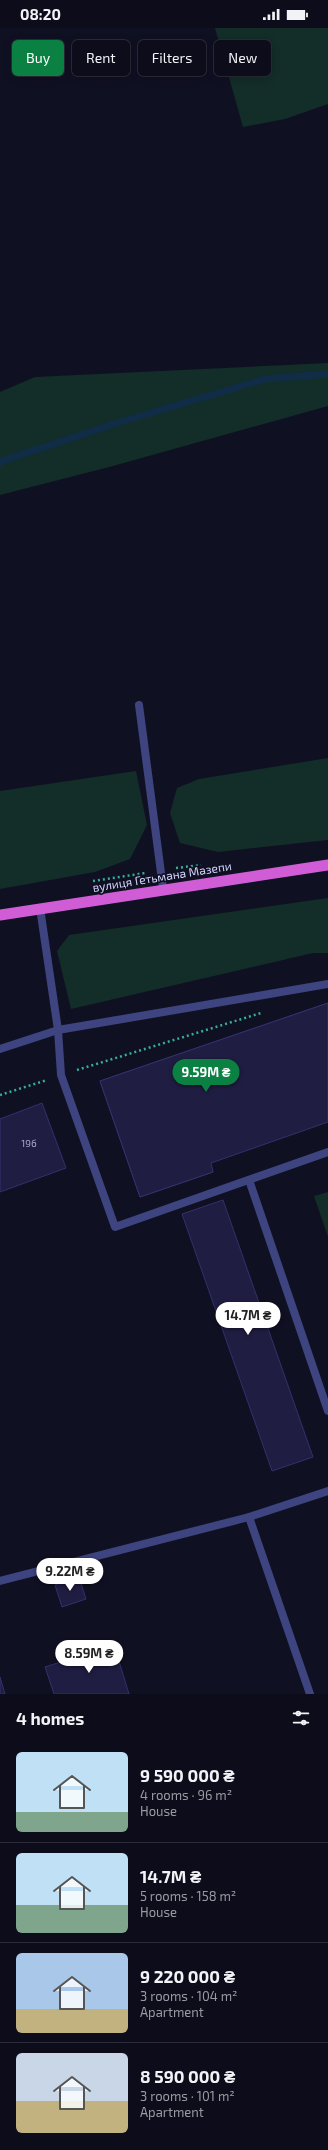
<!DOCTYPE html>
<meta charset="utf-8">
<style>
body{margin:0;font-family:"Exo 2",sans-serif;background:#151523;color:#f1f3f6;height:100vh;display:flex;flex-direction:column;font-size:15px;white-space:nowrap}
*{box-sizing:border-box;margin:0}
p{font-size:13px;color:#9a9ba2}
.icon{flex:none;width:22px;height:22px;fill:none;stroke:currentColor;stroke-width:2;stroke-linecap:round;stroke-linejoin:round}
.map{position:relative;height:1666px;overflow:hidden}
.sheet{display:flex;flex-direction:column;background:#0c0c1a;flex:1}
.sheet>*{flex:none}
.guide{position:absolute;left:12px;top:12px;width:304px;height:36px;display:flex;gap:8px}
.price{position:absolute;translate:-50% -34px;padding:0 9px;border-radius:14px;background:#fff;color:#222;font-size:13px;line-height:26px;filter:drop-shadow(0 1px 2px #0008)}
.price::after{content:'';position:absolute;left:50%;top:24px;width:12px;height:9px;margin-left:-6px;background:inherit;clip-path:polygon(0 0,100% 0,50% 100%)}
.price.active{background:#0b8043;color:#fff}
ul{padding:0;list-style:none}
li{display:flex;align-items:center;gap:12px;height:100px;padding:0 16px}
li+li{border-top:1px solid #2c2c39}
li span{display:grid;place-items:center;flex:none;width:112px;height:80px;border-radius:6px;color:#555}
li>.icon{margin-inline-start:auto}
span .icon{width:48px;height:48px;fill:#fffc;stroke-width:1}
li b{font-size:17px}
h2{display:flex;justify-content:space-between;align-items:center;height:48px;padding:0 16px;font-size:17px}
.chip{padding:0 14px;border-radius:6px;background:#0c0c1a;box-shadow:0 2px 10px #0003,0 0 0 1px #2c2c39;font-size:14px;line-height:36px}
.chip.active{background:#0b8043;color:#fff}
.status{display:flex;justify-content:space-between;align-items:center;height:28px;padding:0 20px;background:#0c0c1a;direction:ltr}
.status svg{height:11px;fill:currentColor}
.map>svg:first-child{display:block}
.green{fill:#132d28}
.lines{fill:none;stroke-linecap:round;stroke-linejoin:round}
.stream{stroke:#112c46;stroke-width:7}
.building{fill:#201d43;stroke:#34306d}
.path{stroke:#37ae97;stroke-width:2.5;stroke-dasharray:2 3;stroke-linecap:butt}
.service{stroke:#3e447f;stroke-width:8}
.trunk{stroke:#d05dd6;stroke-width:11}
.labels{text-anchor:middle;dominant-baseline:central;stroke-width:3.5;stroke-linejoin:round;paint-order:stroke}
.number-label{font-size:10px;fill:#a7a7ce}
.street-label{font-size:12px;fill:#d4d5fc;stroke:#101023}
</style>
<div class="status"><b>08:20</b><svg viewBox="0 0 49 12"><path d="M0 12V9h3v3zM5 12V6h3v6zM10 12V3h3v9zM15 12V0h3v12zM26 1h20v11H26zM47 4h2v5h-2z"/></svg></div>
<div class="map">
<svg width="328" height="1666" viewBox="0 0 328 1666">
<rect width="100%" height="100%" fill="#101023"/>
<g class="green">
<path d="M215,0h113v76l-43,15 -42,8z"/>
<path d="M328,335v43l-215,60 -113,29v-103l35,-15z"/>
<path d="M328,730v82l-110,12 -38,-9 -10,-30 7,-25 22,-9z"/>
<path d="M136,743l11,54 -17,34 -35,13 -95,17v-98z"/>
<path d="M328,870v55h-15l-242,56 -14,-58 12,-16z"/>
<path d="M328,1164v45l-14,-41z"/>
</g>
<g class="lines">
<path class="stream" d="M0,435l2,-2 112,-37 151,-45 63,-5"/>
</g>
<g class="building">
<path d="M328,975v65l-134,47 19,57 -73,25 -40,-116z"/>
<path d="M328,975v119l-117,41 2,9 -73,25 -40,-116z"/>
<path d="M42,1075l24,65 -66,24v-73z"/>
<path d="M223,1172l90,257 -41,14 -90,-257z"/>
<path d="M79,1549l7,22 -24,8 -7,-22z"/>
<path d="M114,1617l15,49h-75l-9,-27z"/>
<path d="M0,1649l5,17h-5z"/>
</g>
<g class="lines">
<g class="path">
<path d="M176,840l25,-3"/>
<path d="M93,853l52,-8"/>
<path d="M77,1042l184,-57"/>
<path d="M0,1067l47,-15"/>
</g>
<g class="service">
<path d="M139,677l24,183"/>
<path d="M40,880l18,122 3,45 54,152 213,-75"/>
<path d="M0,1021l58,-19 270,-46"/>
<path d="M249,1152l79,231"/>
<path d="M249,1489l61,177"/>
<path d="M0,1553l249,-64 79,-26"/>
</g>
<path class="trunk" d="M0,887l328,-50"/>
</g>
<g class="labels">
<g class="number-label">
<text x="29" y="1115">19б</text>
</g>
<g class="street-label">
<text transform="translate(162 848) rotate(-9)">вулиця Гетьмана Мазепи</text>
</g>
</g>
</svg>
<b class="price active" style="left:206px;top:1065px">9.59M ₴</b>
<b class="price" style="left:248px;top:1308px">14.7M ₴</b>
<b class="price" style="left:70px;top:1564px">9.22M ₴</b>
<b class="price" style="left:89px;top:1646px">8.59M ₴</b>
<div class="guide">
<a class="chip active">Buy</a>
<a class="chip">Rent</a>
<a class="chip">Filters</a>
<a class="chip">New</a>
</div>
</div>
<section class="sheet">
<h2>4 homes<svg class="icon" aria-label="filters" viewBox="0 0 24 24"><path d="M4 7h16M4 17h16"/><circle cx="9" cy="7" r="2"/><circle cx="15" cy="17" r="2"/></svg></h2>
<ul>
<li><span style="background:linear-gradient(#bfe0f5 75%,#7fa58c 0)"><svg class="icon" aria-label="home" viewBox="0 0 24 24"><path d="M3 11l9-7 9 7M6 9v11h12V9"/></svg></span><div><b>9 590 000 ₴</b><p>4 rooms · 96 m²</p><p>House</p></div></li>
<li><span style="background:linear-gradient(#bfe0f5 65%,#7fa58c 0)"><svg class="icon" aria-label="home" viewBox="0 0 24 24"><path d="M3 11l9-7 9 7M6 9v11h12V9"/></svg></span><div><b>14.7M ₴</b><p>5 rooms · 158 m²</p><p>House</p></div></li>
<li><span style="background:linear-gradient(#a9c7e8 70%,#c2b280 0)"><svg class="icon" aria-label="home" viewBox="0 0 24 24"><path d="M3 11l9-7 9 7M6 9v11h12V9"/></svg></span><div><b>9 220 000 ₴</b><p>3 rooms · 104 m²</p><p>Apartment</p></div></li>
<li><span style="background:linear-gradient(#c9d6e8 60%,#c2b280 0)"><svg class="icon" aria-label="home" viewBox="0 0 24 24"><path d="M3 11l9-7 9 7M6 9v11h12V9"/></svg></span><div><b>8 590 000 ₴</b><p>3 rooms · 101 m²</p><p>Apartment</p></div></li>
</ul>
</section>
